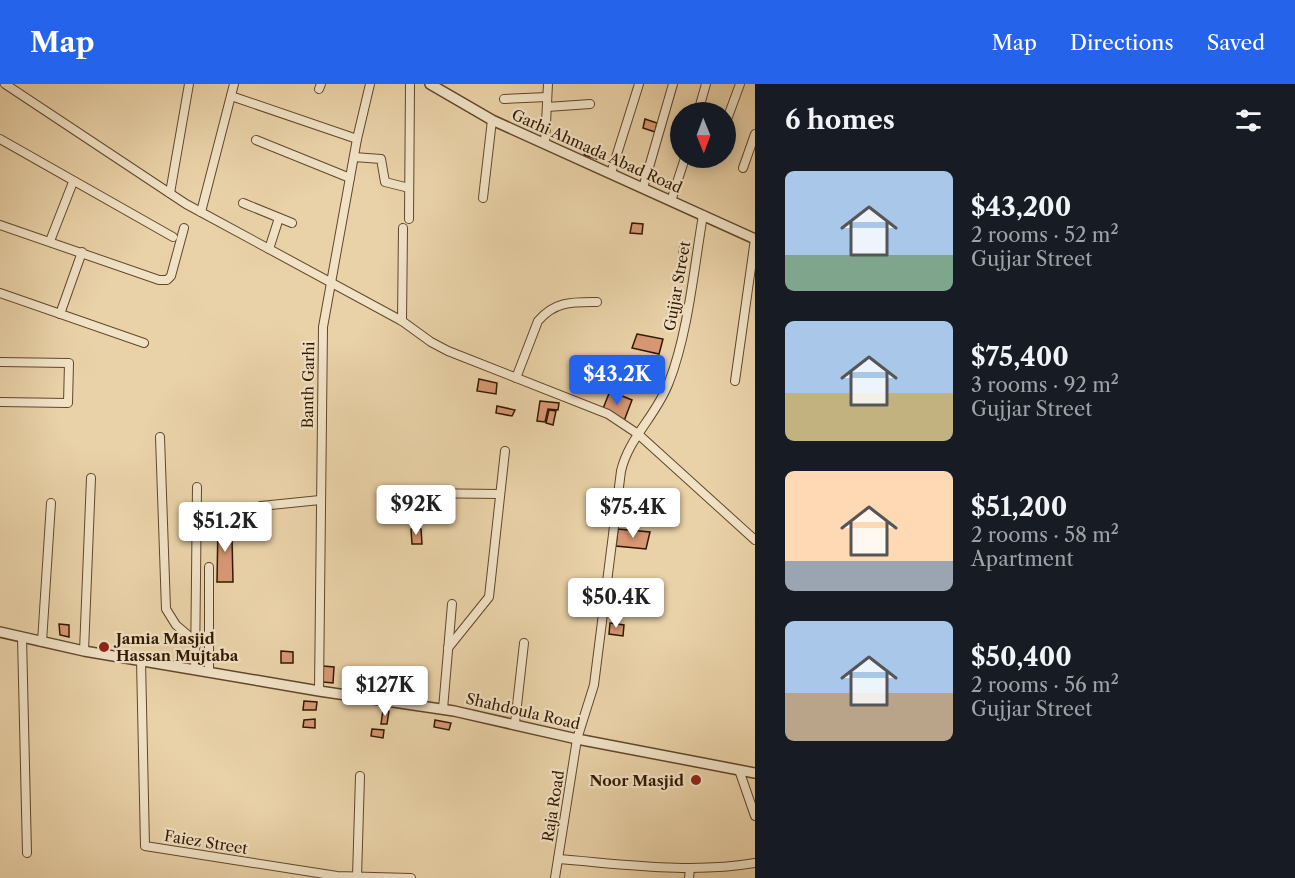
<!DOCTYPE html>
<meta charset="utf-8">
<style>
body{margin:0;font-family:"Libre Caslon Text",serif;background:#20242c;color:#f1f3f6;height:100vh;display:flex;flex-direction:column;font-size:22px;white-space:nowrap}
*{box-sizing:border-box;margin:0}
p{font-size:20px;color:#9ea1a6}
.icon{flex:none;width:33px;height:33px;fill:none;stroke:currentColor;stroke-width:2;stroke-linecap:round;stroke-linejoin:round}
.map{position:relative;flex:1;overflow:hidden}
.sheet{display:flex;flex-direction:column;background:#171b24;width:540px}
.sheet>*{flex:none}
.needle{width:39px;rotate:179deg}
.buttons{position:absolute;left:670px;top:18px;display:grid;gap:12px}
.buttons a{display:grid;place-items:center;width:66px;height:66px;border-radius:50%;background:#171b24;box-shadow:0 3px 15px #0003;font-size:30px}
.price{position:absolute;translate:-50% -51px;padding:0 14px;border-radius:6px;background:#fff;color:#222;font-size:20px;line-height:39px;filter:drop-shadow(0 2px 3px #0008)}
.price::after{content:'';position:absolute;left:50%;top:36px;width:18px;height:14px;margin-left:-9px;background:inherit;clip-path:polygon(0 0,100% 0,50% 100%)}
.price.active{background:#2563eb;color:#fff}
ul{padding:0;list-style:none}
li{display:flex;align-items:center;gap:18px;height:150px;padding:0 30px}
li span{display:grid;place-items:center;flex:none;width:168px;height:120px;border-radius:9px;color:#555}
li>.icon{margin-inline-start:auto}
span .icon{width:72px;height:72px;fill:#fffc;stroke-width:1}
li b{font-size:26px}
h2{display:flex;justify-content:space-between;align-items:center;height:72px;padding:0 30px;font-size:26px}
header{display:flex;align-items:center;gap:36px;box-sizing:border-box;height:84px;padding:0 30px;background:#2563eb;color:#fff}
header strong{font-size:28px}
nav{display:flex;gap:33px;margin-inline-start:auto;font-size:21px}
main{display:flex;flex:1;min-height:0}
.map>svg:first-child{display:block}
.building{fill:#d89874;stroke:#331800;stroke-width:1.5}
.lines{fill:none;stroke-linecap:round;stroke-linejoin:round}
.minor-casing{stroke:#61462a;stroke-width:10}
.tertiary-casing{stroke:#61462a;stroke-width:12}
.minor{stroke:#f1e2c6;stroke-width:8}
.tertiary{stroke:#f1e2c6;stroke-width:9}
.poi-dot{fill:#8f2418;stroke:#f1e2c6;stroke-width:2}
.labels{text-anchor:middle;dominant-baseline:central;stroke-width:4.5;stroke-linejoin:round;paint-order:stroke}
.street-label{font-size:15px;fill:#331800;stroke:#f1e2c6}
.poi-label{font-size:15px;font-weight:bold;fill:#331800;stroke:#f1e2c6;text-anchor:start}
</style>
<header>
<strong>Map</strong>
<nav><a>Map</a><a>Directions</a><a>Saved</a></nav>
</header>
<main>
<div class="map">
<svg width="755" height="794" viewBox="0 0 755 794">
<rect width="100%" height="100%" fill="#ead2a8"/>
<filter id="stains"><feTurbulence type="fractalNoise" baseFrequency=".00333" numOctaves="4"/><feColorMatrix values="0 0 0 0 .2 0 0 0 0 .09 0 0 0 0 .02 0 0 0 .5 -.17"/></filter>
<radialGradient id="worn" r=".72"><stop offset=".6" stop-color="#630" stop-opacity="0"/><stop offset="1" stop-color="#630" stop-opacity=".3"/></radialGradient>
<g class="building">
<path d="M645,35l12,4 -2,9 -12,-4z"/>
<path d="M586,65l12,2 -1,8 -13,-4z"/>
<path d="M632,139l11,1 -1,10 -12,-1z"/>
<path d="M681,160l9,3 -2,10 -9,-5z"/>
<path d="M637,250l26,5 -4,15 -27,-6z"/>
<path d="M479,295l18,4 -1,11 -19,-3z"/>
<path d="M610,307l22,9 -8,21 -22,-10z"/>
<path d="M540,317l19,2 -1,7 -10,-1 -3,13 -8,-1z"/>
<path d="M497,322l18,4 -3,6 -16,-3z"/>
<path d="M549,326l7,1 -3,14 -7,-2z"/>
<path d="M218,441h17l1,13h-4l1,44h-16z"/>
<path d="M411,445h10l1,15h-10z"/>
<path d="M618,445l32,3 -4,17 -30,-3z"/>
<path d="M610,539l14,2 -1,11 -14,-2z"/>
<path d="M59,540l10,1v12l-9,-2z"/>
<path d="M281,567l12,1v11h-12z"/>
<path d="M323,582l11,1 -1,16 -10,-1z"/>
<path d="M304,617l13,1 -1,8h-13z"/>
<path d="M383,626l6,1 -2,13h-6z"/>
<path d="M315,635v9l-12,-1 1,-7z"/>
<path d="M435,636l16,3 -2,7 -15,-3z"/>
<path d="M372,645l12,1 -1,8 -12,-2z"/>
</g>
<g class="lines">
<g class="minor-casing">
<g id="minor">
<path d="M5,0l181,120 216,117 29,21 17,9 160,63 30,20 117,106"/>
<path d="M319,5l2,-5"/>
<path d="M231,12l126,43"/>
<path d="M504,15l43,-2"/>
<path d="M547,23l43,-3"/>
<path d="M698,28l8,-28"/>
<path d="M726,38l14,-38"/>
<path d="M0,55l173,98"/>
<path d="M256,56l94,38"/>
<path d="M545,59l3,-59"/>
<path d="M354,73l27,2 4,23 24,6"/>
<path d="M743,84l12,-34"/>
<path d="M611,89l28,-89"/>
<path d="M643,104l30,-104"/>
<path d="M170,109l19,-109"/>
<path d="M483,114l9,-78"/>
<path d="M671,117l14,-43"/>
<path d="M243,119l49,20"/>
<path d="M201,128l33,-128"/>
<path d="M409,135l1,-135"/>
<path d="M0,141l159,55h8l4,-4 13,-48"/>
<path d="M50,157l23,-59"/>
<path d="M269,165l10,-31"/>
<path d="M0,209l144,50"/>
<path d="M60,230l22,-62"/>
<path d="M402,237l1,-93"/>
<path d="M0,278l69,1 -1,40 -68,-1"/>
<path d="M516,294l22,-57c17,-20 34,-19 59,-19"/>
<path d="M735,297l20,-142"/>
<path d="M160,353l6,172 10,16 19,16"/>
<path d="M413,409l87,1"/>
<path d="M261,422l59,-6"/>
<path d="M209,483v105"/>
<path d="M22,553l5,216"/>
<path d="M42,558l9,-139"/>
<path d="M448,564l41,-51 16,-146"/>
<path d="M84,567l7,-173"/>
<path d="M141,576l4,186 192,30 74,2"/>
<path d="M195,585l2,-182"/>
<path d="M319,607l4,-364 34,-188 13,-55"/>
<path d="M443,625l9,-105"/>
<path d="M515,639l9,-80"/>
<path d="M739,686l16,46"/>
<path d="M558,775c65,5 133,15 197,4"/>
<path d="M357,793l3,-101"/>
<path d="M555,794l22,-139 17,-54 27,-214c8,-34 36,-56 48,-89 19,-48 25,-114 34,-167"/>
<path d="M689,794l1,-10"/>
</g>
</g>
<g class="tertiary-casing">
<g id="tertiary">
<path d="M430,0l62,36 263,119"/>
<path d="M0,548l84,19 235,40 135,20 123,28 178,34"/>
</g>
</g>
<use href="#minor" class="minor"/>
<use href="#tertiary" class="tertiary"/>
</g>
<g class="poi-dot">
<circle cx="104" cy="563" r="6"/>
<circle cx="696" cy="696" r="6"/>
</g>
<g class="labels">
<g class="street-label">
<text transform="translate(597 67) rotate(24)">Garhi Ahmada Abad Road</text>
<text transform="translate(677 202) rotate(-80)">Gujjar Street</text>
<text transform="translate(308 301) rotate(-89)">Banth Garhi</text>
<text transform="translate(523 627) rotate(13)">Shahdoula Road</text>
<text transform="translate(553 722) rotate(-81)">Raja Road</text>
<text transform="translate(206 758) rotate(9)">Faiez Street</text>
</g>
<g class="poi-label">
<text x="116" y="554">Jamia Masjid<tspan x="116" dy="17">Hassan Mujtaba</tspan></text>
<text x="684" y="696" text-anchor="end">Noor Masjid</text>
</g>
</g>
<rect width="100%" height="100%" filter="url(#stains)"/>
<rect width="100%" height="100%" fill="url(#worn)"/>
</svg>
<div class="buttons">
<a><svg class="needle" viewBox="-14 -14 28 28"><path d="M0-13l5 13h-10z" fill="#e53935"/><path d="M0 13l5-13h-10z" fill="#9ea1a6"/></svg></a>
</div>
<b class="price active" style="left:617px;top:322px">$43.2K</b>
<b class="price" style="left:416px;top:452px">$92K</b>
<b class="price" style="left:633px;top:455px">$75.4K</b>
<b class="price" style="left:225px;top:469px">$51.2K</b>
<b class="price" style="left:616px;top:545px">$50.4K</b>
<b class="price" style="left:385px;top:633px">$127K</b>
</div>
<section class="sheet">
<h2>6 homes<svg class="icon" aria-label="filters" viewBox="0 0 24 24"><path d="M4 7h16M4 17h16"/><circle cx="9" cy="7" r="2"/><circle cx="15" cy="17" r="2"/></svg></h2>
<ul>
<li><span style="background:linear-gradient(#a9c7e8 70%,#7fa58c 0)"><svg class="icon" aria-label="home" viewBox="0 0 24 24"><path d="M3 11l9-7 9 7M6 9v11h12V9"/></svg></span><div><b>$43,200</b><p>2 rooms · 52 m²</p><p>Gujjar Street</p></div></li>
<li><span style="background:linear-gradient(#a9c7e8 60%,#c2b280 0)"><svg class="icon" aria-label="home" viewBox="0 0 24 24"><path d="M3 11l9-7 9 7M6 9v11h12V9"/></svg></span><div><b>$75,400</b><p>3 rooms · 92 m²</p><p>Gujjar Street</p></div></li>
<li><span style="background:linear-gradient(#ffd9b3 75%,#9aa5b1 0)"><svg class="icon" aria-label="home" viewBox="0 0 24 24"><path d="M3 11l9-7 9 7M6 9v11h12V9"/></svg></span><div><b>$51,200</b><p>2 rooms · 58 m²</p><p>Apartment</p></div></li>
<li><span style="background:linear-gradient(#a9c7e8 60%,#b9a48a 0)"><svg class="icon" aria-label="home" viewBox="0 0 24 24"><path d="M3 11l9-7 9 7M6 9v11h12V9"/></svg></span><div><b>$50,400</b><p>2 rooms · 56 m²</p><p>Gujjar Street</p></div></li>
</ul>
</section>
</main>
